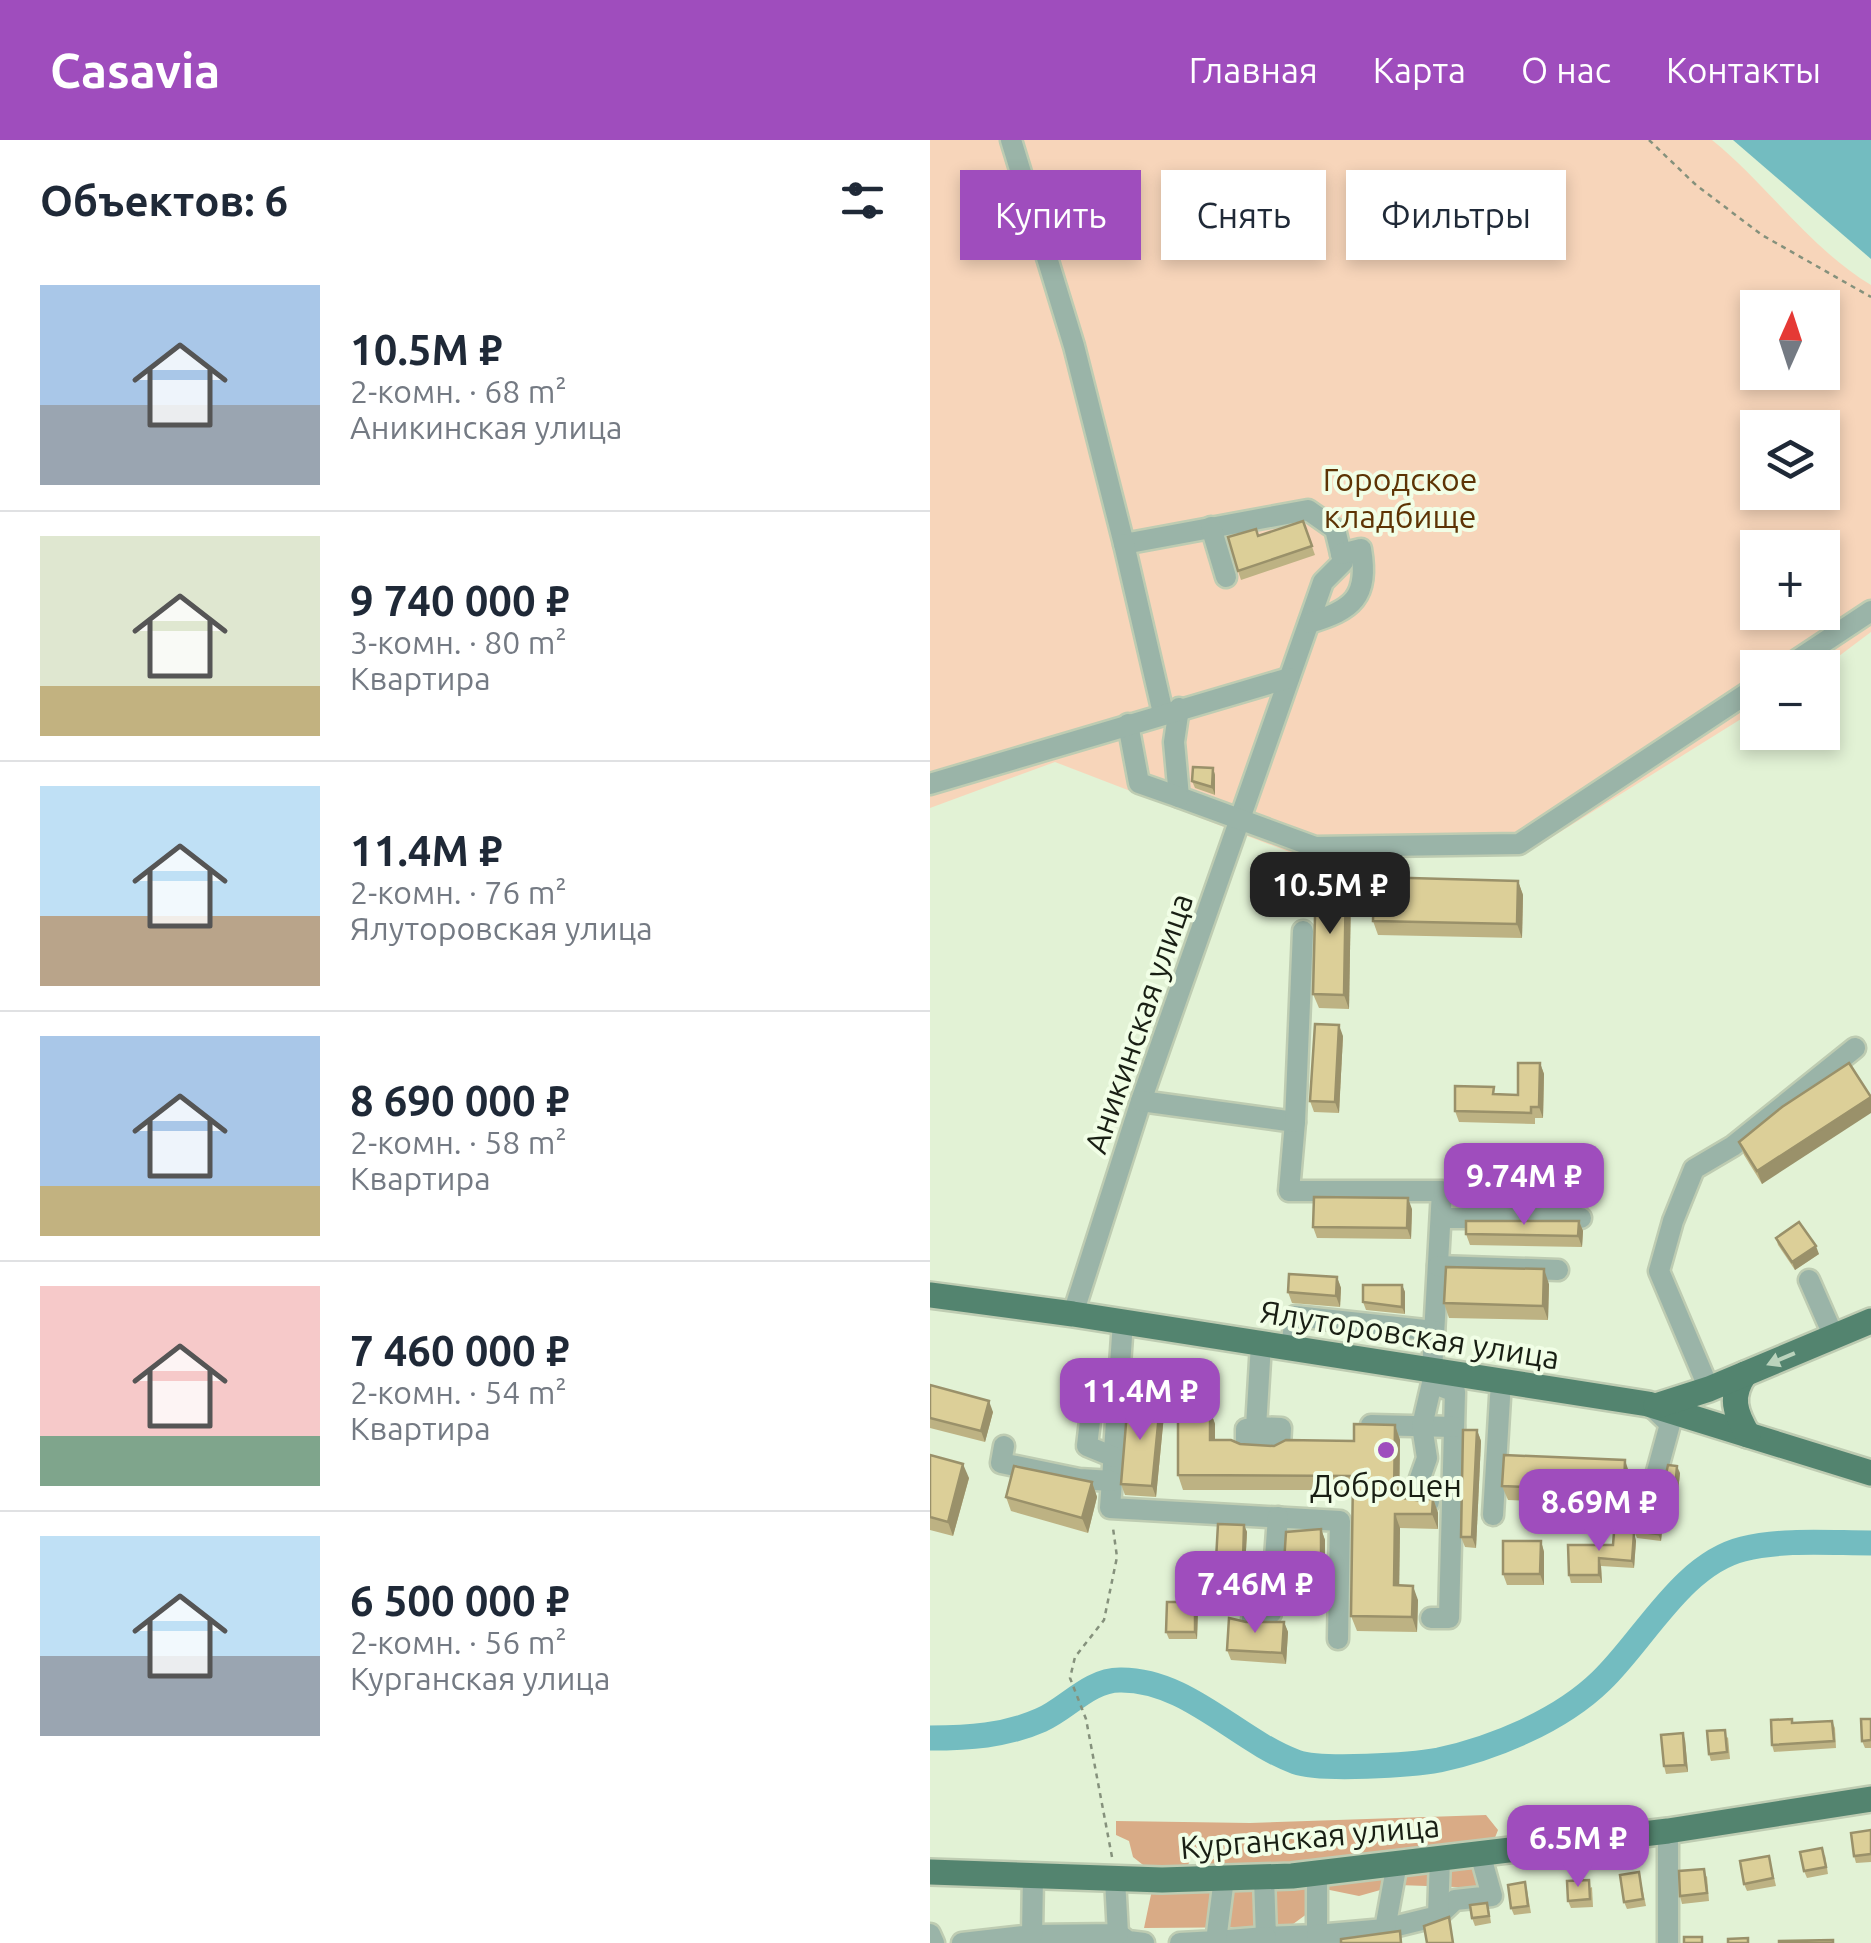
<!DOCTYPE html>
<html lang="ru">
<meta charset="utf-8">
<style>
body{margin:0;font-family:Ubuntu,sans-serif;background:#f6f6f7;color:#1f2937;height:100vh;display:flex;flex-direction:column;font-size:38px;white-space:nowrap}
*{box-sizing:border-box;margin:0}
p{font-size:32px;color:#747a83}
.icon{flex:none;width:55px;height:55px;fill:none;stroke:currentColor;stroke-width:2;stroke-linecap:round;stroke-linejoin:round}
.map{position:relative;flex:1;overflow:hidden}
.drawer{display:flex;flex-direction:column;background:#fff;width:930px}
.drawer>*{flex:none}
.top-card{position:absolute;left:30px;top:30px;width:760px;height:90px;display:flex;gap:20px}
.needle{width:65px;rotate:3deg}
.fabs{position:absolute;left:810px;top:150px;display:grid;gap:20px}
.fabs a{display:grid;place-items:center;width:100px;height:100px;border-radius:0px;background:#fff;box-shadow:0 5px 15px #0003;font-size:50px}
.price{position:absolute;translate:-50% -85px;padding:0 22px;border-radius:20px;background:#9f4dbd;color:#fff;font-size:32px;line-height:65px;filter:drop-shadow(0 2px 5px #0008)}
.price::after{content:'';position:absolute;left:50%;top:60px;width:30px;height:22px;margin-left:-15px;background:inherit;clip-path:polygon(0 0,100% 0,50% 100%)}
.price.on{background:#222;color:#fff}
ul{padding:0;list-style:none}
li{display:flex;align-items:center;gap:30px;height:250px;padding:0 40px}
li+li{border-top:2px solid #e0e1e3}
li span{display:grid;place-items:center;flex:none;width:280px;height:200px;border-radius:0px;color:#555}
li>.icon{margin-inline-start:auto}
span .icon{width:120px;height:120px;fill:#fffc;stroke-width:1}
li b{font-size:42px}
h2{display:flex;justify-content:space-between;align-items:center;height:120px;padding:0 40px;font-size:42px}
.tag{padding:0 35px;border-radius:0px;background:#fff;box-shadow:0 5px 15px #0003;font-size:35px;line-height:90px}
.tag.on{background:#9f4dbd;color:#fff}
header{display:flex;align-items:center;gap:60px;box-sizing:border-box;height:140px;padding:0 50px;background:#9f4dbd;color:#fff}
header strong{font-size:48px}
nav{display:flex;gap:55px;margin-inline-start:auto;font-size:35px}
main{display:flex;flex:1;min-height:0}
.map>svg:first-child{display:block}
.green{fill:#f7d5ba;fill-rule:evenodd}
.forest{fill:#d9ab86}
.water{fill:#73bcc0}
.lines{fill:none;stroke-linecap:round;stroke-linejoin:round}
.river{stroke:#73bcc0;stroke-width:25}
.minor-casing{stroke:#beccb2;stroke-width:25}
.major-casing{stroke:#beccb2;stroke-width:30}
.path{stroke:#85917c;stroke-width:2.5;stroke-dasharray:5 5;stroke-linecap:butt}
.minor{stroke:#9ab4a8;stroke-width:20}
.major{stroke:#53846f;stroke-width:25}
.wall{fill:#bdb283}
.shaded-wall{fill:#9a916a}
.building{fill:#dccf98;stroke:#9a916a;stroke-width:2.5}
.oneway{fill:#bad3bc}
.poi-dot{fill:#9f4dbd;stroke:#f1fee6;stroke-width:4}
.labels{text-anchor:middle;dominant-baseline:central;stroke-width:8;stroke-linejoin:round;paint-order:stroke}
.park-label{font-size:32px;fill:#5d3304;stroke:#f1fee6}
.street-label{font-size:32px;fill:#191f14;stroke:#f1fee6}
.poi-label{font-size:32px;fill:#191f14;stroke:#f1fee6}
</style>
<header>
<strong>Casavia</strong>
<nav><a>Главная</a><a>Карта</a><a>О нас</a><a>Контакты</a></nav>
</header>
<main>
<section class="drawer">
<h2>Объектов: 6<svg class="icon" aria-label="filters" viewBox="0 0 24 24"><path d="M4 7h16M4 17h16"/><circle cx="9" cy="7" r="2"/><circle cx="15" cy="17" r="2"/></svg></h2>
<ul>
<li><span style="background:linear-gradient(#a9c7e8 60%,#9aa5b1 0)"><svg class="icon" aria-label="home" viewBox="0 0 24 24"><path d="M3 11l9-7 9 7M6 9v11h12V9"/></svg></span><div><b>10.5M ₽</b><p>2-комн. · 68 m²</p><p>Аникинская улица</p></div></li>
<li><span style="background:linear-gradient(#dfe7d0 75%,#c2b280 0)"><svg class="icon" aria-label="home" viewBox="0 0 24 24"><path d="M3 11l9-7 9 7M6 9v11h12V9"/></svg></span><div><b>9 740 000 ₽</b><p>3-комн. · 80 m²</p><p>Квартира</p></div></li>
<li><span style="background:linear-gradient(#bfe0f5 65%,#b9a48a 0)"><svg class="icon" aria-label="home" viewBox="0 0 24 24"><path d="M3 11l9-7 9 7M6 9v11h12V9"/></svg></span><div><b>11.4M ₽</b><p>2-комн. · 76 m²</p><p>Ялуторовская улица</p></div></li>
<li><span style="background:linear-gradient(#a9c7e8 75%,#c2b280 0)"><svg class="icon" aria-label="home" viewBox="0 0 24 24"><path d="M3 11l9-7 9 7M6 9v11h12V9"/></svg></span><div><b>8 690 000 ₽</b><p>2-комн. · 58 m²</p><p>Квартира</p></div></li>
<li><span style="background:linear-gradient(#f6c9c9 75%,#7fa58c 0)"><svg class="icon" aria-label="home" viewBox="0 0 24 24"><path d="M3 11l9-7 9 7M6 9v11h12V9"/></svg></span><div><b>7 460 000 ₽</b><p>2-комн. · 54 m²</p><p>Квартира</p></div></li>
<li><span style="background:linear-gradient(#bfe0f5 60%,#9aa5b1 0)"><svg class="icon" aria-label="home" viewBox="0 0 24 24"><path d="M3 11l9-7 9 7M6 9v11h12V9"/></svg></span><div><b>6 500 000 ₽</b><p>2-комн. · 56 m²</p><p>Курганская улица</p></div></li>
</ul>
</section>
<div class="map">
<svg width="941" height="1803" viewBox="0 0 941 1803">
<rect width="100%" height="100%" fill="#e2f2d5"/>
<path class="green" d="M0,0h782c56,45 96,107 159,145v347l-48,36h-65l-1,41 -229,143 -231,3 -242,-93 -125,46zM828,168h64v64h-64zM828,288h64v64h-64zM828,408h64v64h-64z"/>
<path class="forest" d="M556,1675l12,15 -11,28 -3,30 -86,-3 -39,11 -39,-8 -5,20 -26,19 -145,1 9,-43 21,1 41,-28 -22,-10 -5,18 -26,14 -29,-23 -4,-16 -13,-6v-14l134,2z"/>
<path class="water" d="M803,0h138v119z"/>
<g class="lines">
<path class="river" d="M0,1598c38,0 75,-2 111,-18 27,-12 48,-40 79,-40 67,-1 118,61 176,82 25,9 116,3 143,-2 55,-12 121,-39 162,-79 43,-41 81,-117 142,-132 40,-10 87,-6 128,-6"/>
<g class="minor-casing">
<g id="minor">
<path d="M81,0l63,206 50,198 184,-34 27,19 8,33 -20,20 -182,519 -68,213"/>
<path d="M281,387l15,50"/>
<path d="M194,404l39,169"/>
<path d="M379,483c44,-13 60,-26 52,-74l-20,5"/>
<path d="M855,528l86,-57"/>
<path d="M249,568l-5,34 5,55 136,50 204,-3 239,-158"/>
<path d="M198,584l11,59 40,14"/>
<path d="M0,644l359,-106"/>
<path d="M211,961l154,21 -6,69h153l-10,180v12l23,9 -6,226h-18"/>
<path d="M365,982l8,-191"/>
<path d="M511,1078h140"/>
<path d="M508,1126l120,4"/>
<path d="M879,1140l25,57"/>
<path d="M193,1182l-13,186 230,13 -2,118"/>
<path d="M361,1209l4,-33 139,15"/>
<path d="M189,1244l54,5 -2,14"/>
<path d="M779,1249l-50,-118 14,-50 21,-52 39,-23 122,-98"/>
<path d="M441,1285l83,2"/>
<path d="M326,1287l25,1 -1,19 -34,-2v-16l10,-2 5,-83"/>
<path d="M74,1306l-3,17 78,16 33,2"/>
<path d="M184,1317l-27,-11 5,-42 25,3"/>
<path d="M499,1362l-17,-1 15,-43 -5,-32 10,-43"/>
<path d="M563,1375l8,-134"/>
<path d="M677,1379h22l20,-18 21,-77 -20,-19"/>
<path d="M322,1479l19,-6 7,-96"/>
<path d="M334,1737l2,60 51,-2v-62"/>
<path d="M508,1776l17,-16 37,-4 -12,-43"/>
<path d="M455,1789l53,-13 2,-58"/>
<path d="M0,1794l4,9"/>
<path d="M188,1794l10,7 16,2"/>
<path d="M102,1795l86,-1 -3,-55"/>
<path d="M387,1795l68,-6 12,-66"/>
<path d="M286,1801l50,-4"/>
<path d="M32,1803l70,-8 1,-59"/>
<path d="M250,1803l36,-2 8,-63"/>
<path d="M738,1803v-112"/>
</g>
</g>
<g class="major-casing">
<g id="major">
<path d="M0,1155l143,19 575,90 223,69"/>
<path d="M815,1234c-16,22 -10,39 3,61"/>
<path d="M726,1266l53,-17 162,-68"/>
<path d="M0,1732l232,8 130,-4 376,-45 203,-32"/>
</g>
</g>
<g class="path">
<path d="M719,0l47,45 66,50 109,62"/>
<path d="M182,1717l-26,-138 -16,-41 5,-21 29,-37 13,-63 -4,-29"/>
</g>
<use href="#minor" class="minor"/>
<use href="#major" class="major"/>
</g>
<g class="wall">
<path d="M373,381l12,34 -74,25 -3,-9 20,-35z"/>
<path d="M283,628l2,7v20l-20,-7 -3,-7z"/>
<path d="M588,741l5,14 -1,43 -144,-3 -5,-14z"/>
<path d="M421,753l-2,116 -30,-1 -6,-14z"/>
<path d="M413,896l-4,77 -25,-1 -4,-11z"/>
<path d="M610,923l4,11 -1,44h-8v6l-76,-2 -4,-11 63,-16z"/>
<path d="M941,955l-109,89 -18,-29 -5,-13z"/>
<path d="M645,1052v12h-120l-4,-11z"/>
<path d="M482,1069l-1,30 -94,-1 -4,-11z"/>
<path d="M649,1081l4,10 -1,16 -112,-2 -4,-11z"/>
<path d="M846,1098l43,16 -24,16 -17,-25z"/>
<path d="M407,1137l4,11 -1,19 -48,-4 -4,-11z"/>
<path d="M619,1144l-1,36 -99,-2 -5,-15z"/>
<path d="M472,1145l3,7v22l-39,-4 -3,-8z"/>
<path d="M0,1245l63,27 -8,30 -55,-14z"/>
<path d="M230,1264l4,11 -8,82 -31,-2 -4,-11z"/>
<path d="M280,1270l5,14v16l25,4 34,2 80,-5 41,-16 5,15 -1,58 24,3 10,-3 5,15v16l-38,-1 -1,57 19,15 -1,32 -60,-1 -6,-15 2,-126h-170l-5,-15z"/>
<path d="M547,1290l4,11 -5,107 -11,-1 -4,-10z"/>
<path d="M0,1315l39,23 -16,58 -23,-6z"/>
<path d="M750,1333l-5,46 -14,-2 2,5 -2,19 -24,-3 -3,-7 26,-16 -2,-5z"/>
<path d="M700,1335l-1,25 -8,5 -113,-5 -6,-14z"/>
<path d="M162,1342l5,15 -9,36 -77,-22 -5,-14z"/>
<path d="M314,1385l3,7 -2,36 -26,-1 -3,-7z"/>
<path d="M391,1389l4,11v63l-20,2 -5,-18 -13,2 -4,-11z"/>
<path d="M704,1393l2,8 -2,27 -33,-2 1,17h-31l-2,-8 44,-30z"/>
<path d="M611,1401l3,11v33h-37l-4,-11z"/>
<path d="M268,1470l-1,29h-28l-3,-7z"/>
<path d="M316,1482h38l4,10 -2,32 -55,-4 -4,-10z"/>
<path d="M941,1579v29h-6l-3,-7z"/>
<path d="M902,1581l3,7 1,20 -62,4 -2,-7 21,-22z"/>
<path d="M798,1597l2,22 -19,2 -2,-7z"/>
<path d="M755,1600l3,32 -22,2 -2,-8z"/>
<path d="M941,1690v32l-15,1 -2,-7z"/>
<path d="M895,1715l3,19 -21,4 -3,-7z"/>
<path d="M839,1716l7,30 -29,5 -3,-7z"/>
<path d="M709,1732l7,34 -19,3 -3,-7z"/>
<path d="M777,1736l2,25 -27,3 -2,-8z"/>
<path d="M662,1747l1,20 -22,1 -3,-7z"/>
<path d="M597,1750l4,23 -17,2 -3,-7z"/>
<path d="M559,1770l2,13 -16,3 -3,-8z"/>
</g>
<g class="shaded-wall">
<path d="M283,628l2,7v20l-3,-8z"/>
<path d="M416,738l5,15 -2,116 -5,-14z"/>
<path d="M588,741l5,14 -1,43 -5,-14z"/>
<path d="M409,885l4,11 -4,77 -4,-11z"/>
<path d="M610,923l4,11 -1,44 -4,-11z"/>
<path d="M941,957v16l-109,71 -5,-13z"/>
<path d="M641,1041l4,11v12l-4,-11z"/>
<path d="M478,1058l4,11 -1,30 -4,-11z"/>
<path d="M649,1081l4,10 -1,16 -4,-11z"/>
<path d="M886,1106l3,8 -24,16 -3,-8z"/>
<path d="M614,1129l5,15 -1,36 -5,-14z"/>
<path d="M407,1137l4,11 -1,19 -4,-11z"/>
<path d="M472,1145l3,7v22l-3,-7z"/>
<path d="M59,1261l4,11 -8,30 -4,-11z"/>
<path d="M230,1264l4,11 -8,82 -4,-11z"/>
<path d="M280,1270l5,14v30l-5,-14z"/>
<path d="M465,1285l5,15 -1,72 -5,-15z"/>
<path d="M547,1290l4,11 -5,107 -4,-11z"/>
<path d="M695,1320l5,15 -1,25 -5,-14z"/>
<path d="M33,1324l6,14 -16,58 -5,-14z"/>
<path d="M747,1326l3,7 -5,46 -2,-8z"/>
<path d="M162,1342l5,15 -9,36 -6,-15z"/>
<path d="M503,1358l5,15v16l-6,-15z"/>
<path d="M465,1374l5,14 -1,72 -5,-15z"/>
<path d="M730,1375l3,7 -2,19 -3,-7z"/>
<path d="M314,1385l3,7 -2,36 -2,-7z"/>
<path d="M391,1389l4,11v63l-4,-11z"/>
<path d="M704,1393l2,8 -2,27 -2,-7z"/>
<path d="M611,1401l3,11v33l-4,-11z"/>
<path d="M669,1418l2,8 1,17 -3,-8z"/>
<path d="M483,1446l5,14 -1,32 -5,-15z"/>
<path d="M265,1462l3,8 -1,29 -2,-7z"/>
<path d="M354,1482l4,10 -2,32 -4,-11z"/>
<path d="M753,1593l2,7 3,32 -3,-7z"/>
</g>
<g class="building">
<path d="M373,381l9,25 -74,25 -10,-34 28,-8 2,7z"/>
<path d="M263,627l20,1 -1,19 -20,-6z"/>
<path d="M444,737l144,4 -1,43 -144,-3z"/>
<path d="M386,738h30l-2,117 -31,-1z"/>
<path d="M385,884l24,1 -4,77 -25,-1z"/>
<path d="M588,923h22l-1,44h-8v6l-76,-2v-25l39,1 -1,7 25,1z"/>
<path d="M919,923l22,34 -114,74 -18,-29 43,-35z"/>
<path d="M521,1039l120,2v12h-120z"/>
<path d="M384,1057l94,1 -1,30 -94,-1z"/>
<path d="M536,1081h113l-1,15 -112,-2z"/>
<path d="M869,1082l17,24 -24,16 -16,-24z"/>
<path d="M516,1127l98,2 -1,37 -99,-3z"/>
<path d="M359,1134l48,3 -1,19 -48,-4z"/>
<path d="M433,1145h39v22l-39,-5z"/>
<path d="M0,1245l59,16 -8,30 -51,-13z"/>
<path d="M198,1260l32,4 -8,82 -31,-2z"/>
<path d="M248,1270h32v30h21l9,4 34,2 12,-6 68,1v-17l41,1 -1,72 29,4 10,-3 -1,16h-37l-1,71 19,1 -1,31 -61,-1 2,-140 -175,-1z"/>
<path d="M533,1290h14l-5,107h-11z"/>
<path d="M0,1315l33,9 -15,58 -18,-5z"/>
<path d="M574,1315l121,5 -1,26 -9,5 -113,-5z"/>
<path d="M738,1325l9,1 -4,45 -15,-1z"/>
<path d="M84,1326l78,16 -10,36 -76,-21z"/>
<path d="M715,1374l15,1 -2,19 -24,-3 1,-9z"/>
<path d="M288,1384l26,1 -1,36 -27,-1z"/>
<path d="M391,1389v63l-20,2 -2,-18 -16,2 3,-46z"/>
<path d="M684,1392l20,1 -2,28 -33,-3v17h-30l-1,-30h45z"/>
<path d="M573,1401h38l-1,33h-37z"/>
<path d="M237,1462h28v30h-29z"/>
<path d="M299,1478l17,4h38l-2,31 -55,-3z"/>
<path d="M862,1579v4l40,-2 2,20 -62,4 -1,-25z"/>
<path d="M931,1579h10v21l-9,1z"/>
<path d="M795,1590l2,22 -18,2 -2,-23z"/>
<path d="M753,1593l2,32 -21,1 -3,-31z"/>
<path d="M941,1690v24l-17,2 -3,-23z"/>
<path d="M892,1708l4,19 -22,4 -4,-19z"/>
<path d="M839,1716l4,22 -29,6 -4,-23z"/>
<path d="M774,1729l3,24 -27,3 -1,-25z"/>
<path d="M709,1732l4,27 -19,3 -4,-27z"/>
<path d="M659,1740l1,19 -22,2 -1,-20z"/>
<path d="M595,1742l3,24 -17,2 -3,-23z"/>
<path d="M557,1763l2,13 -17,2 -2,-13z"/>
<path d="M519,1777l4,26h-26l-3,-17z"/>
<path d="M470,1791l1,12h-60v-4z"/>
<rect x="754" y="1797" width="18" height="6"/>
<path d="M818,1798v5h-20v-4z"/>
<path d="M903,1800v3h-54v-2z"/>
</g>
<defs><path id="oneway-solid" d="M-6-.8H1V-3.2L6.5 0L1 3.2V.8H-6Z" transform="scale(2.5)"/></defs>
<use class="oneway" href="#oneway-solid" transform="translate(851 1219) rotate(157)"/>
<circle class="poi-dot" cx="456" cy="1310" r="10"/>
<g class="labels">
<g class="park-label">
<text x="470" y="339">Городское<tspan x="470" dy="37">кладбище</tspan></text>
</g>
<g class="street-label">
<text transform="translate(208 883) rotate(-71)">Аникинская улица</text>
<text transform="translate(480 1194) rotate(9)">Ялуторовская улица</text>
<text transform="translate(380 1696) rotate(-5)">Курганская улица</text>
</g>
<g class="poi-label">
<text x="456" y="1345">Доброцен</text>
</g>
</g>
</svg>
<div class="fabs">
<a><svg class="needle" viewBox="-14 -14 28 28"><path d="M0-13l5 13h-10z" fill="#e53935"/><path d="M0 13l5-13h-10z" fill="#747a83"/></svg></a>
<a><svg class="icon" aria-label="layers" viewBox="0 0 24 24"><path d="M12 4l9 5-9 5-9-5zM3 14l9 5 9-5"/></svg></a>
<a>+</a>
<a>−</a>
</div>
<b class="price on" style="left:400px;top:797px">10.5M ₽</b>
<b class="price" style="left:594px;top:1088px">9.74M ₽</b>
<b class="price" style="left:210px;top:1303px">11.4M ₽</b>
<b class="price" style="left:669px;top:1414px">8.69M ₽</b>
<b class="price" style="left:325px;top:1496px">7.46M ₽</b>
<b class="price" style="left:648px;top:1750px">6.5M ₽</b>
<div class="top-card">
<a class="tag on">Купить</a>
<a class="tag">Снять</a>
<a class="tag">Фильтры</a>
</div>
</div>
</main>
